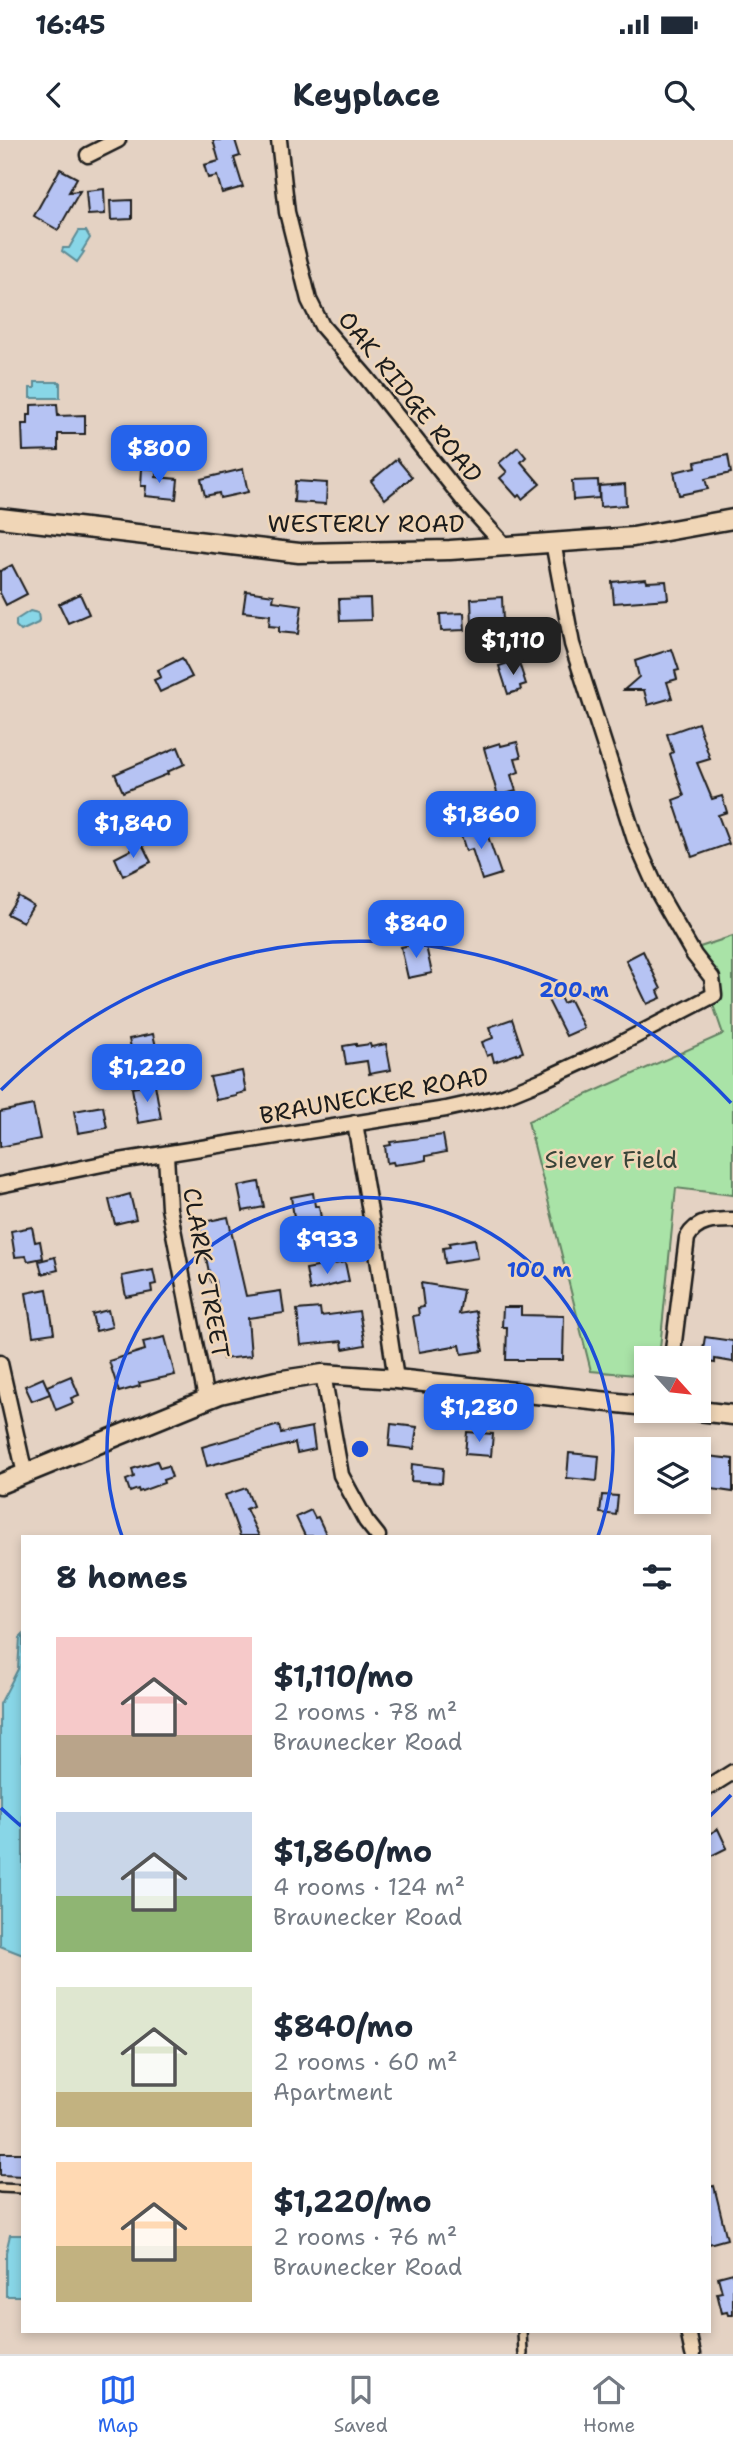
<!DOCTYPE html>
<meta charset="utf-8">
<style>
body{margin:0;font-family:"Shantell Sans",sans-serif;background:#f2f2f3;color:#1f2937;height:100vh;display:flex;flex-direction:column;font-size:26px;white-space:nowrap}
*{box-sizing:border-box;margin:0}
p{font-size:23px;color:#747a83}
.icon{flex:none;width:38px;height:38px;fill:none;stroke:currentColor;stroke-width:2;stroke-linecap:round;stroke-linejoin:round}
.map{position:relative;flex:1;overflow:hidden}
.drawer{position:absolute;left:21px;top:1395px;width:690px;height:798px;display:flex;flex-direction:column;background:#fff;border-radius:0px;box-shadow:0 4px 10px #0003}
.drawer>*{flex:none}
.needle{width:46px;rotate:117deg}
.fabs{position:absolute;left:634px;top:1206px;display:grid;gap:14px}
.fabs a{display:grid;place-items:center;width:77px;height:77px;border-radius:0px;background:#fff;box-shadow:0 4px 10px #0003;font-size:35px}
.price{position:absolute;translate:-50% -60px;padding:0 16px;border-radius:14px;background:#2563eb;color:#fff;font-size:23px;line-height:46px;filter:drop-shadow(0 2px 4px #0008)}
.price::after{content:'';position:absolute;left:50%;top:42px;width:21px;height:16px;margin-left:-10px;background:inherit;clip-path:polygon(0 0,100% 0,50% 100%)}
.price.selected{background:#222;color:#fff}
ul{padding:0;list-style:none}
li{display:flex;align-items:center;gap:21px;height:175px;padding:0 35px}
li span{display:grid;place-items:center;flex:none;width:196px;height:140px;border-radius:0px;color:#555}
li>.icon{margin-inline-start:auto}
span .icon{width:84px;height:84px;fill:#fffc;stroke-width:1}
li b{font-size:30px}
h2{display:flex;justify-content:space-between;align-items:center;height:84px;padding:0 35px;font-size:30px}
.status{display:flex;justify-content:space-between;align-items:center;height:49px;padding:0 35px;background:#fff;direction:ltr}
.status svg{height:19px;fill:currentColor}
header{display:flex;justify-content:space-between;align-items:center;height:91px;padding:0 35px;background:#fff;font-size:32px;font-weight:700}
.tab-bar{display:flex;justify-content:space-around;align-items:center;height:98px;border-top:2px solid #e0e1e3;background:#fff;font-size:19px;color:#747a83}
.tab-bar a{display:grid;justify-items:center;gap:4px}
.tab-bar .selected{color:#2563eb}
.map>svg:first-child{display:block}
.green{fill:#a9e3a7;stroke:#628062;stroke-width:2}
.water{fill:#88d6e7;stroke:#5d8c96;stroke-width:2}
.building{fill:#b6c3f3;stroke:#1c1c1c;stroke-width:2}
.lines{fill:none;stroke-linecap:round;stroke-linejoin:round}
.service-casing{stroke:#1c1c1c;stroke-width:12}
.minor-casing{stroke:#1c1c1c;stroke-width:19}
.tertiary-casing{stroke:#1c1c1c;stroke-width:23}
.service{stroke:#f0d6b7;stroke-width:7}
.minor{stroke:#f0d6b7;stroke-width:14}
.tertiary{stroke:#f0d6b7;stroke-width:18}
.ring{fill:none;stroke:#1d4ed8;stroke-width:3.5}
.labels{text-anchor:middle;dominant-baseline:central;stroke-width:5;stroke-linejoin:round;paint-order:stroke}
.street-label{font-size:24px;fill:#1c1c1c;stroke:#f0d6b7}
.park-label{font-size:24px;fill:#384438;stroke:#f0d6b7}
.centre{fill:#1d4ed8;stroke:#f0d6b7;stroke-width:3.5}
.ring-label{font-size:21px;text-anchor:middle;font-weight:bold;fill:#1d4ed8;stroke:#f0d6b7;stroke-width:5;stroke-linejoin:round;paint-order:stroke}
</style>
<div class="status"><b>16:45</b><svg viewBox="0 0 49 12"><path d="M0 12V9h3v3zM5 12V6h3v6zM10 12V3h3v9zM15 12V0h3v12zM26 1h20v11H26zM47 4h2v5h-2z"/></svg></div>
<header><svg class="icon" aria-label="back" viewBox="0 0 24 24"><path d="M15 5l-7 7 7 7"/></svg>Keyplace<svg class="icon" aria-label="search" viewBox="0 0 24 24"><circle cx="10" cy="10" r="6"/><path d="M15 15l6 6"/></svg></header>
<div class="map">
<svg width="733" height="2214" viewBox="0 0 733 2214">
<rect width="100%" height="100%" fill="#e4d2c3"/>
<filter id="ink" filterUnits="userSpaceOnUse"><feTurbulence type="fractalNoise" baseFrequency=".0143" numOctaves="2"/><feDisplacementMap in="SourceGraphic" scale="14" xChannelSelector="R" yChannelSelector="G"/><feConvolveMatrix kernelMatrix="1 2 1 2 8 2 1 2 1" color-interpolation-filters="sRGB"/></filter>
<g filter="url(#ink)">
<path class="green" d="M733,796v259l-57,-7 -17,170h-13v18l-55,-5 -63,-250 195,-87 -29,-85z"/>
<g class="water">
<path d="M79,91h7l4,7 -8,13 2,1 -7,10 -15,-11 1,-3h6z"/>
<path d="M35,242h25v16h-30v-10h5z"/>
<path d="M30,471l8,2 1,7 -1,3 -17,8 -5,-5v-6z"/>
<path d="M23,1495v320l-23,-9v-242l18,-35 2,-31z"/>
<path d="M10,2095h13v61h-17v-44z"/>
</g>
<g class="building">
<path d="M213,0h22l5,16 -6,2 9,29 -21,6 -5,-17 -9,2 -4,-13 15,-4z"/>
<path d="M60,29l17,9 -8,14 11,-1 -22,39 -24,-14z"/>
<path d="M104,49l1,25 -17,1 -2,-24z"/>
<path d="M132,60v19l-21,1 -1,-19z"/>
<path d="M57,264l1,12 27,-1v19h-27v16l-35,1 -1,-27h6v-9h3v-10z"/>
<path d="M518,307l8,10 -5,5 19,22 -18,15 -3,-4 -2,2 -17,-19 7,-6 -8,-9z"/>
<path d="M728,315l3,18 -26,6 3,10 -29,6 -5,-23 22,-5 -1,-5z"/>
<path d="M397,319l15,18 -27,22 -14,-18z"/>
<path d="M142,328l15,1 -1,8 22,2 -2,20 -31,-3 1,-10h-5z"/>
<path d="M243,329l5,23 -28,6 -1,-5 -14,3 -4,-17z"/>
<path d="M598,340l1,18 -26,2 -1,-19z"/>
<path d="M295,341l32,2 -1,21 -32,-2z"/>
<path d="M625,344l1,21 -26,2 -1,-21z"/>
<path d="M12,425l15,29 -21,11 -6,-12v-22z"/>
<path d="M646,439l1,3 19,-1 2,18 -54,4 -2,-21z"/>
<path d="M246,451l28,4 -1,6 29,4 -4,29 -19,-2v-5l-10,-1 1,-11 -27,-3z"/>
<path d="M80,454l9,20 -21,9 -9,-19z"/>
<path d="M502,457l1,25 -31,2 -1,-25z"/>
<path d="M370,458l1,22 -31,1 -1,-22z"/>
<path d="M464,473l1,17 -24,1 -1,-17z"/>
<path d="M672,509l7,21 -4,1 2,8 -10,3 5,16 -24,7 -4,-15h-20l15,-13 -4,-16z"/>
<path d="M182,518l10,19 -32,15 -6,-12 7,-3 -3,-7z"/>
<path d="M518,520l8,24 -6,2 1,4 -13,4 -9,-28z"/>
<path d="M698,583l12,36 -13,4 15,36 10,-3 5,16 -9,3 11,29 -37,13 -19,-57 11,-4 -14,-42 3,-2 -6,-18z"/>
<path d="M517,602l4,15 -6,1 4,14 -8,3 5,16 -18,5 -14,-48 16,-5 1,3z"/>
<path d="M178,607l7,17 -18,8 1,2 -45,18 -8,-18z"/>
<path d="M484,685l17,49 -19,6 -10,-31 -6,2 -6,-19z"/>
<path d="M142,704l9,18 -28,14 -8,-18z"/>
<path d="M18,756l15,9 -10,17 -16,-8z"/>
<path d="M425,802l7,31 -24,5 -7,-31z"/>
<path d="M643,811l18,38 -3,2 3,7 -14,6 -21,-44z"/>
<path d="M559,855l4,8 7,-3 14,28 -18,8 -18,-36z"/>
<path d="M512,879l11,33 -29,10 -2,-8 -5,2 -5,-14 11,-4 -4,-11z"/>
<path d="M153,894l4,17 -24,5 -4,-17z"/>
<path d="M356,904v2l14,-2 1,3 15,-3 5,26 -22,4 -2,-13 -21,3 -3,-18z"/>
<path d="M169,921l3,14 -19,3 -3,-14z"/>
<path d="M242,931l4,21 -9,2v2l-21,4 -6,-23z"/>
<path d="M155,944l6,35 -23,4 -6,-35z"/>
<path d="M33,965l7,34 -40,8v-35z"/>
<path d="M103,966l4,22 -29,5 -4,-22z"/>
<path d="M443,995l3,17 -20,4v4l-9,2 -23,3 -1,-3 -6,1 -2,-17 6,-1 -1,-3z"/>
<path d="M259,1042l5,25 -21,4 -5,-25z"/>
<path d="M313,1053l2,13h4l3,18 -8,1v3l-18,3 -5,-34z"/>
<path d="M130,1054l6,25 -21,5 -6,-24z"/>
<path d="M228,1077l18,79 35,-5 3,22 -36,5 3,38 -28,3 -7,-78 -5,1 -12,-59z"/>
<path d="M32,1087l3,15 5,-1 3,17 -15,3 -2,-5 -11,1 -4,-26z"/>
<path d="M475,1099l3,19 -33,5 -2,-15 7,-1 -1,-4z"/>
<path d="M55,1117l3,13 -16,4 -3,-13z"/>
<path d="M345,1122l4,19 -39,10 -4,-22z"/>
<path d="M153,1130l3,14 -5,1 1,7 -26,5 -4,-21z"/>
<path d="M421,1143l42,7 -4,24 17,-3 7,40 -21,3 -2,-9 -41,7 -6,-36 6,-1 -1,-7 6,-1z"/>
<path d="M47,1149l7,44 -21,3 -7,-43z"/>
<path d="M503,1167h18v8l43,1 -1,44h-57l1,-33h-5z"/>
<path d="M320,1168l1,8 38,-5 6,34 -22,4 -1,-8 -41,4 -4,-35z"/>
<path d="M108,1170l4,17 -16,4 -4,-17z"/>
<path d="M165,1197l10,38 -36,8 1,3 -21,6 -10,-31 36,-11 -2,-8z"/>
<path d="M705,1197l28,4v21l-18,-3v4l-14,-2z"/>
<path d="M71,1236l8,19 -8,3 2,5 -17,7 -9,-24z"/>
<path d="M43,1238l7,16 -18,7 -7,-15z"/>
<path d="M391,1284l26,3 -3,22 -25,-3z"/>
<path d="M279,1285l2,8 31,-6 3,22 -18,4 -2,-10 -88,23 -5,-19z"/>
<path d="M467,1292l26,2 -2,22 -26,-2z"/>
<path d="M569,1313l30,3 -2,25 -30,-3z"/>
<path d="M698,1315l35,4v33l-35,-5z"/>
<path d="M157,1321l3,7 8,-2 4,11 -9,3 1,3 -25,9 -1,-3 -8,3 -4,-12 8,-3 -2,-8z"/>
<path d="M412,1324l31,4 -1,15 -31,-2z"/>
<path d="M246,1348l7,18 -7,3 13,27h-19l-15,-41z"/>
<path d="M602,1355l16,1 -2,19 -16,-2z"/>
<path d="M311,1370l4,8 3,-1 9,19h-22l-9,-19z"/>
<path d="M718,1689l9,19 -18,9v-23z"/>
<path d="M0,2013h23v23l-23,-1z"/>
<path d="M714,2046l13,53 -18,5v-57z"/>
<path d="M733,2133v42h-5l-1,-3 -5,1 -5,-20 5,-1 -4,-15z"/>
</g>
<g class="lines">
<g class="service-casing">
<g id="service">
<path d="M0,2048l23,1"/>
<path d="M522,2191l1,23"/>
</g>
</g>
<g class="minor-casing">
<g id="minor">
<path d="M279,0l8,72 22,88 13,26 44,51 99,125 40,44"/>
<path d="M88,15l30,-15"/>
<path d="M355,983l23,136 18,120"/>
<path d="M166,1015l3,53 37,191"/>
<path d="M0,1045l107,-22 339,-54 55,-12 44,-18 63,-29 106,-55 -2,-17 -18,-23 -35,-61 -24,-54 -63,-196 -19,-102"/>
<path d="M672,1218l15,-120c10,-18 27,-18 46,-18"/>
<path d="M0,1223l25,111"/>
<path d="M323,1234l18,101 25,46 12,15"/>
<path d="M709,1647l24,-15"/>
<path d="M688,2191l5,23"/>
</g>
</g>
<g class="tertiary-casing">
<g id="tertiary">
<path d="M0,378l299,35 151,-3 183,-13 100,-18"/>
<path d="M690,1270l43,5"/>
<path d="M0,1344l220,-90 56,-13 47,-7 73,5 250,27"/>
</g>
</g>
<use href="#service" class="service"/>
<use href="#minor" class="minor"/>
<use href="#tertiary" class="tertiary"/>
</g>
</g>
<g class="ring">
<path d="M122 1396A253 253 0 1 1 598 1396"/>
<path d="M731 1655A507 507 0 0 1 709 1677M21 1686A507 507 0 0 1 1 1668M1 950A507 507 0 0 1 731 963"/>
</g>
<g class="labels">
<g class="street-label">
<text transform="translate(410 257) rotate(51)">OAK RIDGE ROAD</text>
<text x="366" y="384">WESTERLY ROAD</text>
<text transform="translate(374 956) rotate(-10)">BRAUNECKER ROAD</text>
<text transform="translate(206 1133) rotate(80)">CLARK STREET</text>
</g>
<g class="park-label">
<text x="611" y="1020">Siever Field</text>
</g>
</g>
<circle cx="360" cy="1309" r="10" class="centre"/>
<g class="ring-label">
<text x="574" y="857">200 m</text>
<text x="539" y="1137">100 m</text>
</g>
</svg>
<div class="fabs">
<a><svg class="needle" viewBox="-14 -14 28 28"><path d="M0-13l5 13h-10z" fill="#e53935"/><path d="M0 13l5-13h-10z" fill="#747a83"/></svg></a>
<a><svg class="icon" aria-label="layers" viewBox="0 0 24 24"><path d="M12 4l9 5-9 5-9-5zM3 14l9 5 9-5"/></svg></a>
</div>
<b class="price" style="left:159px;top:345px">$800</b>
<b class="price selected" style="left:513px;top:537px">$1,110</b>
<b class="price" style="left:481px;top:711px">$1,860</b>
<b class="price" style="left:133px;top:720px">$1,840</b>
<b class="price" style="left:416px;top:820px">$840</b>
<b class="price" style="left:147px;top:964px">$1,220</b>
<b class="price" style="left:327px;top:1136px">$933</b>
<b class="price" style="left:479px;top:1304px">$1,280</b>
<section class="drawer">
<h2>8 homes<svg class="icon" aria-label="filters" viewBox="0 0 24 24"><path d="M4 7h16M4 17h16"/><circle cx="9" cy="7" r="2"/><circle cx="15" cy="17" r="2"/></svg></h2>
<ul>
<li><span style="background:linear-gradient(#f6c9c9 70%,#b9a48a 0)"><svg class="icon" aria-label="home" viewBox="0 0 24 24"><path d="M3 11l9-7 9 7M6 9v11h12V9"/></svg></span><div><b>$1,110/mo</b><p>2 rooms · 78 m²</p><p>Braunecker Road</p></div></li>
<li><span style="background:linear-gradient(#c9d6e8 60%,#8fb573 0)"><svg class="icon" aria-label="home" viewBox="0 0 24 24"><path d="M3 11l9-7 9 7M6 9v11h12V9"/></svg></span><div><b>$1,860/mo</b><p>4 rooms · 124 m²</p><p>Braunecker Road</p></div></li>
<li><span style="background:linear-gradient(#dfe7d0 75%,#c2b280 0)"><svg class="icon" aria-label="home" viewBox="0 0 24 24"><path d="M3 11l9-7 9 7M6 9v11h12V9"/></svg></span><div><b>$840/mo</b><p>2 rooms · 60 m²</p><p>Apartment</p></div></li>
<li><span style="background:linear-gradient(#ffd9b3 60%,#c2b280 0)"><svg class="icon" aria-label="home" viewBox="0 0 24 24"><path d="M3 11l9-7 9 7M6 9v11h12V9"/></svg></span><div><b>$1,220/mo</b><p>2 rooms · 76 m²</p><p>Braunecker Road</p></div></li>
</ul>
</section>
</div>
<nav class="tab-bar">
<a class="selected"><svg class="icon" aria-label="map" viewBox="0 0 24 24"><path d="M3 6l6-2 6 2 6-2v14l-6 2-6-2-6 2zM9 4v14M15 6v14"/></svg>Map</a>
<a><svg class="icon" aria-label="saved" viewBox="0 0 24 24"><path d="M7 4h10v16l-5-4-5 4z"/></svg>Saved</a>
<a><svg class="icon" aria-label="home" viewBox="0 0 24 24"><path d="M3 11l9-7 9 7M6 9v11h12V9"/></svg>Home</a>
</nav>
